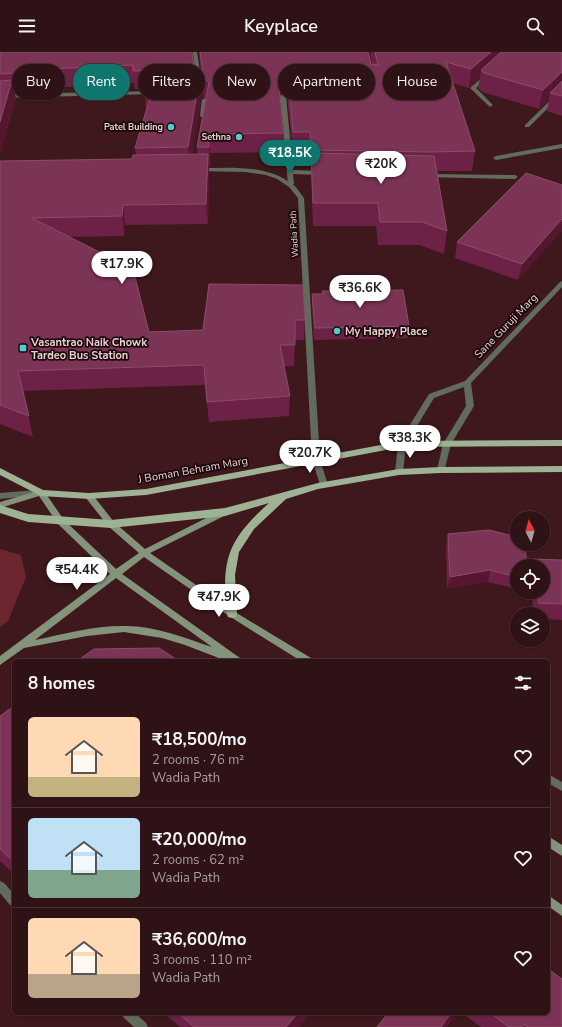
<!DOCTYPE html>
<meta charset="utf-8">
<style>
body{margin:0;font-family:"Nunito Sans",sans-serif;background:#3a2022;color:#f1f3f6;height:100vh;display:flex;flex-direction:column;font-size:15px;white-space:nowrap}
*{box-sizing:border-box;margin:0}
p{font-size:13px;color:#a79ea0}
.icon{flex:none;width:22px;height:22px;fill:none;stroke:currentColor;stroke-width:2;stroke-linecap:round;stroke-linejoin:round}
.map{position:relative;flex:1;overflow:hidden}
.sheet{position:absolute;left:12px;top:607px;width:538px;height:356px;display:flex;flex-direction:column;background:#2e1215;border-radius:6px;box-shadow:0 1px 3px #0004,0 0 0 1px #493234}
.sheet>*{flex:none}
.guide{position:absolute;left:12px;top:12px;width:538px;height:36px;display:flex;gap:8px}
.needle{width:26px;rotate:354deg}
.fabs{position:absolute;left:510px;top:459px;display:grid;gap:8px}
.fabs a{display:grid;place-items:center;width:40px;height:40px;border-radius:50%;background:#2e1215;box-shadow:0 1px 3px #0004,0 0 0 1px #493234;font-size:20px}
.price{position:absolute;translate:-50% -34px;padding:0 9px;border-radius:14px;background:#fff;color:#222;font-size:13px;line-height:26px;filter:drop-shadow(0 1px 2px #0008)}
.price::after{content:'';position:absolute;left:50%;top:24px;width:12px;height:9px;margin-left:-6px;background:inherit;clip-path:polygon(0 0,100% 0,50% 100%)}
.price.current{background:#0f766e;color:#fff}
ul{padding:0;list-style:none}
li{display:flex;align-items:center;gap:12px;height:100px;padding:0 16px}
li+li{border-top:1px solid #493234}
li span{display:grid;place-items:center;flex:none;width:112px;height:80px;border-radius:6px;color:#555}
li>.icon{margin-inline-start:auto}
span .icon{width:48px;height:48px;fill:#fffc;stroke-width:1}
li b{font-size:17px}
h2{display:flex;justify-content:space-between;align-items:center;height:48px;padding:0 16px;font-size:17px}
.tag{padding:0 14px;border-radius:18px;background:#2e1215;box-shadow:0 1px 3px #0004,0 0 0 1px #493234;font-size:14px;line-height:36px}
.tag.current{background:#0f766e;color:#fff}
header{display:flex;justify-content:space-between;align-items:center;height:52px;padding:0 16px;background:#2e1215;font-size:18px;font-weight:600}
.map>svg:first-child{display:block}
.green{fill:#6c2630}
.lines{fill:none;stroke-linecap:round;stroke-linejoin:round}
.lane{fill:#626c5d;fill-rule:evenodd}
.street{fill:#626c5d;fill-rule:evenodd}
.secondary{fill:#84947b;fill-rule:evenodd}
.primary{fill:#9eb393;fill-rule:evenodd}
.wall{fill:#6d2146;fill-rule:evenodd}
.shaded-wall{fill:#55162f}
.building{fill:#7b3455;stroke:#8c4c69}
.poi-dot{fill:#52cdcd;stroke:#1a090b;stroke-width:1.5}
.labels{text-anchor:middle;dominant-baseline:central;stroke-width:3.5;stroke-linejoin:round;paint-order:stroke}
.far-poi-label{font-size:9px;font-weight:bold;fill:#ead0d1;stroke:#1a090b;text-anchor:end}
.far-street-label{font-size:9px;fill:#ead0d1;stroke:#1a090b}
.street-label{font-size:11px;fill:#ead0d1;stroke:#1a090b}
.poi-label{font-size:11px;font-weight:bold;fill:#ead0d1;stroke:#1a090b;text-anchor:start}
</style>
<header><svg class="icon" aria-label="menu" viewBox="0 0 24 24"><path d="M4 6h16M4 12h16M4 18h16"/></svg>Keyplace<svg class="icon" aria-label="search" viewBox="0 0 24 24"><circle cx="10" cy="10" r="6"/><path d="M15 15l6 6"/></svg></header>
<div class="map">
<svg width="562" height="975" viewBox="0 0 562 975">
<rect width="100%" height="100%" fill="#3e181c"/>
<path class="green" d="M0,497l21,6 5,22 -18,44 -8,6z"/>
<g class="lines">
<g class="lane">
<path d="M484,24l4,1 -12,11 17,17 -3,2 -20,-19z"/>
<path d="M562,37v5l-33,33h-4v-2z"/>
<path d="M283,42l3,2 7,74 27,1 3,2 -3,2 -27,-1 1,10 -3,2 -3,-2 -8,-88z"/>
<path d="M562,92v4l-66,12 -3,-2 3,-2z"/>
<path d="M428,122l87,1 3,2 -3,2 -89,-2v-2z"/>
<path d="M548,722l14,8v9l-14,-8z"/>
</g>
<g class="street">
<path d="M193,0h4l5,33 -3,2 -3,-2z"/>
<path d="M158,39l1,1 -3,2 -156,4v-4z"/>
<path d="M205,46l3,2 -2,16 -3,2 -3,-2 2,-16z"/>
<path d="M199,116c31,0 67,-4 93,16 5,3 8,9 12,14l16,261 8,26 -1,2h-6l-1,-2 -8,-26 -14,-261 -9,-11 -12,-8 -11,-4 -21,-3 -48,-1v-2z"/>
<path d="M562,229v6l-91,96 3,23 -23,38 -7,28 -3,1 -4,-3 6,-26 23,-38 -2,-19 -30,11 -28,46 -3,28 -1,2h-6l-1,-2 3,-28 31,-50 36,-13 95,-99z"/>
<path d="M37,438l3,1 1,2 -1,2 -40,4v-6z"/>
<path d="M0,829l4,2 10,11v12l-4,-1 -10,-12z"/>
<path d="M121,961h14l11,10 2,4h-14l-11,-10z"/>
</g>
<g class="secondary">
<path d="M41,438l3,1 20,29 52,49 23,-16 -31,-27 -22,-28 -1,-2 1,-2h6l22,28 31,27 75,-38h6l1,2 -1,2 -76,38 85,59 76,46 1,3h-11l-72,-45 -85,-59 -22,17 118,84 1,3h-11l-3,-2 -3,1 -39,-15 -23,-7 -38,-6 -37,4 -63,12 -24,17v-9l110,-82 -52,-50 -19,-28 -39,12v-6zM116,526l96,69c-29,-10 -59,-22 -89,-21 -30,0 -59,8 -88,14z"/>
<path d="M548,784l14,9v11l-14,-9z"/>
<path d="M548,843l14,10v11l-14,-10z"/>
</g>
<g class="primary">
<path d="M562,388v6l-160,1 -256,48 -57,4 -48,-3 -41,-21v-7l43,22 46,3 57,-4 256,-48z"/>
<path d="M562,414v6l-121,1 -42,2 -81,14 -32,10 -32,30 -15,23 -4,23 2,39 -1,3 -4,1 -4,-1 -1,-3c-6,-55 1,-74 42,-111l-44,13 -114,12 -83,-6 -28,-9v-8l28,9 83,6 114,-12 93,-25 81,-14 42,-2z"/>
</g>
</g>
<g class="wall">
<path d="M0,0l194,17 1,6h4l2,-1 -2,-22h169l3,12h1l-2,-12h192v64l-15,-5 2,-11 -10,9 -57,-17 -4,-4 2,-10 -11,10 -17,-5 23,68 -3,20h-35l10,60 -3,23 -25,-9h-41l-2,-19h-63l-3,-75 -17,1 -6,-56 -3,-3 -4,2 4,38v19l-74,1v13h-1v7l-1,51 -83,1 -1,11 -55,1 80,95 54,-2 6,-46 96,36 -1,20h-9l-1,26h-10l6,30 -1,20 -80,6 -4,-37 -182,6 10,46 -33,-13v-263l132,-2 4,-4 -1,-7 11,-38 -1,-14 1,-7h-11l-1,-6 -101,6v1l-19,2 2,7 -16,55zM204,45l2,1 -9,49v7h-5l9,-54z"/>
<path d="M562,133l-44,95 -63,-22 2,-16z"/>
<path d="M322,239l87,35 -1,12 -94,2 -2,-34v-12h10z"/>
<path d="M448,482l69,32v23l-29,-7 -41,7 -1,-43z"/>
<path d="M533,507l29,1v60l-19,-1v-5h-9l-3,-22h12v-26h-12z"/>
<path d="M14,654v168l-14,-13v-145z"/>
<path d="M164,961h146l-11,14h-119z"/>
<path d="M462,961h86l14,14h-81z"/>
</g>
<g class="shaded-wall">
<path d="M491,0h14l-1,5 -20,17v-1l-3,-3 -1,8 -11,10 2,-19z"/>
<path d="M30,18l3,19v1l-4,-18z"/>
<path d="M562,20v16l-12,5 -1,7 -10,9 4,-19z"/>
<path d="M284,22v19l-5,3 -1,-18z"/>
<path d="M203,26l1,19 -3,3 -11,67 -2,-20 11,-66z"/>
<path d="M12,28l4,19 -16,55v-32z"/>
<path d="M209,82l1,19v13l-1,-19z"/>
<path d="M208,102l1,19 -1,51 -2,-20z"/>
<path d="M123,153l2,20 -1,11 -2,-20z"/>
<path d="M562,167v12l-44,49 4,-16z"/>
<path d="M490,518l-2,12 -41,7 3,-12z"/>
<path d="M298,961h12l-11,14h-13z"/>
<path d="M451,961h5l-9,14h-6z"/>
</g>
<g class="building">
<path d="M0,0h192l2,17 -61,2v-6l-103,5 -1,2 -29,2z"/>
<path d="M200,0h168l3,12 7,1 -3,-13h116l-20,17 -25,-7 29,89 -43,1 -121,-2 -1,-18h-17l-5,-55 -4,-3 -6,4 6,55 -75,1v13h-12l12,-65 -6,-4 -4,3 -11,66 -53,1 16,-53 -6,1 2,-20 52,-1 4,-2z"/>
<path d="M501,0h56l5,1v19l-19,18 -59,-17 -3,-3z"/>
<path d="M12,28l-12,42v-41z"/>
<path d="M562,29v15l-12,-3z"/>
<path d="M311,101l123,3 13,75 -25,-9h-42l-2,-19h-65z"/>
<path d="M208,102l-2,50 -83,1 -1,11 -90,2 101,51 16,63 54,-2 6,-46 94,1 2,35h-10v25h-15l10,51 -83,6 -3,-37 -186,6 11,45 -29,-11v-244l132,-2 1,-4z"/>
<path d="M526,121l36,12v34l-40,45 -65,-22z"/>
<path d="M403,238l6,36 -94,2 -3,-34h11l-1,-3z"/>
<path d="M489,478l28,7v7h8l2,22h-10v11l-27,-7 -40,7 -2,-43z"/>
<path d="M533,507l29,1v44l-23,-1 -2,-11h6v-26h-9z"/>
<path d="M159,596l20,13h-102l17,-12z"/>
<path d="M14,654v156l-14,-13v-133z"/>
<path d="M548,917l14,10v48h-34l-4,-3 -2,3h-13l-19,-14h58z"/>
<path d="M178,961h120l-12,14h-92z"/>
<path d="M388,961h63l-10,14h-64z"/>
</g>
<g class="poi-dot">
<circle cx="171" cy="75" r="4"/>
<circle cx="239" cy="85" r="4"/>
<circle cx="337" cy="279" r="4"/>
<rect x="19" y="292" width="8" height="8" rx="2"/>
</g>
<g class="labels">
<g class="far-poi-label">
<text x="163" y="75">Patel Building</text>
<text x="231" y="85">Sethna</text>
</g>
<g class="far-street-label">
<text transform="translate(294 182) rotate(-93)">Wadia Path</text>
</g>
<g class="street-label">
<text transform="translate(506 274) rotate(-46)">Sane Guruji Marg</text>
<text transform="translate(193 418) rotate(-10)">J Boman Behram Marg</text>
</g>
<g class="poi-label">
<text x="345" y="279">My Happy Place</text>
<text x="31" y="290">Vasantrao Naik Chowk<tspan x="31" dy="13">Tardeo Bus Station</tspan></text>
</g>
</g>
</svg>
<div class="fabs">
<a><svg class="needle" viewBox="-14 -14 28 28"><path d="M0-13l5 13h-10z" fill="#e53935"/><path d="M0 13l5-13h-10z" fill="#a79ea0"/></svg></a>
<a><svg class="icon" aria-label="locate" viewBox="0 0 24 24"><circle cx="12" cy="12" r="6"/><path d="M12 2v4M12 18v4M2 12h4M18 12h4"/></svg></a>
<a><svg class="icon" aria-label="layers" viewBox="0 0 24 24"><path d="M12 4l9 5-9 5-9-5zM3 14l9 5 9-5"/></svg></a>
</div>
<b class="price current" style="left:290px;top:122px">₹18.5K</b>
<b class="price" style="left:381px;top:133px">₹20K</b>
<b class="price" style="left:122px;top:233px">₹17.9K</b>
<b class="price" style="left:360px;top:257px">₹36.6K</b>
<b class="price" style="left:410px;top:407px">₹38.3K</b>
<b class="price" style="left:310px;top:422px">₹20.7K</b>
<b class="price" style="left:77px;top:539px">₹54.4K</b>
<b class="price" style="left:219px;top:566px">₹47.9K</b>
<div class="guide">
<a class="tag">Buy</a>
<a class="tag current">Rent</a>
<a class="tag">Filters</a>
<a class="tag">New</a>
<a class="tag">Apartment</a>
<a class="tag">House</a>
</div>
<section class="sheet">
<h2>8 homes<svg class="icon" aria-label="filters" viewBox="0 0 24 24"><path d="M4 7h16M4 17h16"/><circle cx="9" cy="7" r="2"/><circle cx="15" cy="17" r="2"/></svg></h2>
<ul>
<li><span style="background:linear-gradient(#ffd9b3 75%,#c2b280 0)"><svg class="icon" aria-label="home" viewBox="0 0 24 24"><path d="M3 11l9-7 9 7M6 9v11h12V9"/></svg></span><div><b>₹18,500/mo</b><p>2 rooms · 76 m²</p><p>Wadia Path</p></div><svg class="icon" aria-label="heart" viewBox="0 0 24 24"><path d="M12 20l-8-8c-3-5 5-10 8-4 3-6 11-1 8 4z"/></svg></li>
<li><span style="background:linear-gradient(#bfe0f5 65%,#7fa58c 0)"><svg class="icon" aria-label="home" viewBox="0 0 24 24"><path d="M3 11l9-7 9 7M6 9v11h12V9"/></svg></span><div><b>₹20,000/mo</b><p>2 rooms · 62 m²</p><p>Wadia Path</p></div><svg class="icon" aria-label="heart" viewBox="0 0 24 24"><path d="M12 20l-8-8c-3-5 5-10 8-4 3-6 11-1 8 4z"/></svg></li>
<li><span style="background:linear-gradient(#ffd9b3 70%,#b9a48a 0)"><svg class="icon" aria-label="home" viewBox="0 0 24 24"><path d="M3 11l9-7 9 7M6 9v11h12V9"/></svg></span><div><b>₹36,600/mo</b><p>3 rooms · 110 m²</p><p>Wadia Path</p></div><svg class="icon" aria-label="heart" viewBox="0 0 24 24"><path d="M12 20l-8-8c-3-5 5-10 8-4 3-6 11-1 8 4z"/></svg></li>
</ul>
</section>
</div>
